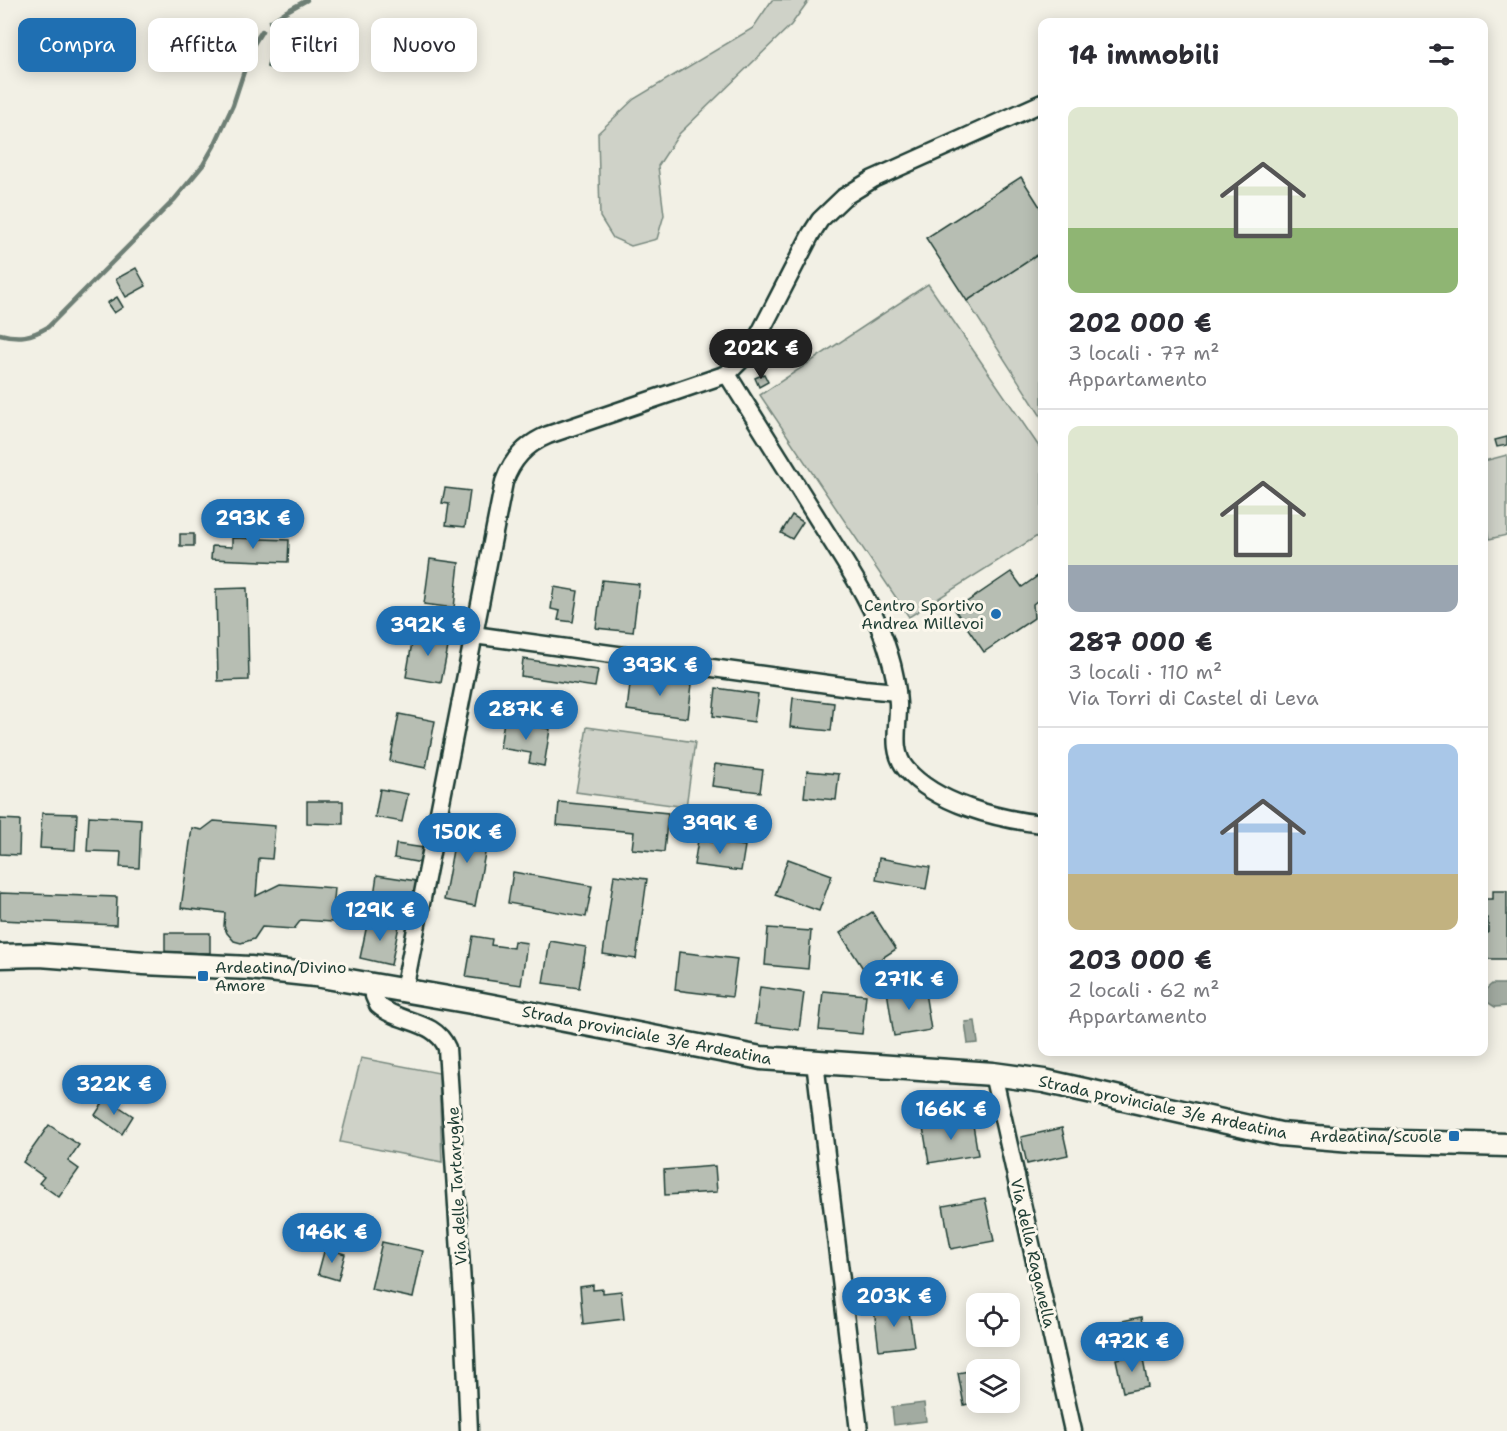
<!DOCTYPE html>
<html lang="it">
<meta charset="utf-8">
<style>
body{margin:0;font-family:"Shantell Sans",sans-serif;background:#f7f7f7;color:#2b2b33;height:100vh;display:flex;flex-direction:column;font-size:22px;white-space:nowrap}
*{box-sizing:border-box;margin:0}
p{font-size:20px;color:#7c7c81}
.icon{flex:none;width:33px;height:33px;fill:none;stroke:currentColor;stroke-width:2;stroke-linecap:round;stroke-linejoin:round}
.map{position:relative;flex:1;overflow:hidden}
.side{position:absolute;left:1038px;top:18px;width:450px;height:1038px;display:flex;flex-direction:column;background:#fff;border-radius:12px;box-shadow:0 3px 15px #0003}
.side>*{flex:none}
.guide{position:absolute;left:18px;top:18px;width:570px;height:54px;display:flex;gap:12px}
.fabs{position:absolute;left:966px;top:1293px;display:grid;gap:12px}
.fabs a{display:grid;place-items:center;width:54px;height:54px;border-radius:12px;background:#fff;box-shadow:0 3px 15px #0003;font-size:30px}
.price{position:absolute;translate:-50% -51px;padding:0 14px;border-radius:21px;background:#1f6fb2;color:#fff;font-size:20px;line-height:39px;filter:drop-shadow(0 2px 3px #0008)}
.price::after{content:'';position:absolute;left:50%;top:36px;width:18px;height:14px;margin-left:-9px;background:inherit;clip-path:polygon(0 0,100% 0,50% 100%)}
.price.selected{background:#222;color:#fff}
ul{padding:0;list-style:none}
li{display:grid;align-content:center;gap:12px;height:318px;padding:0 30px}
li+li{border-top:2px solid #e1e1e2}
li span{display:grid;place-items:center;height:186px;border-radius:12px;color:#555}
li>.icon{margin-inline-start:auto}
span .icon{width:108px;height:108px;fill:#fffc;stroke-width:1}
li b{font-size:26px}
h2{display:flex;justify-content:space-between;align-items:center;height:72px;padding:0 30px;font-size:26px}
.chip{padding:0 21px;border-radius:12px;background:#fff;box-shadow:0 3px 15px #0003;font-size:21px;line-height:54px}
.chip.selected{background:#1f6fb2;color:#fff}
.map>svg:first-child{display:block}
.green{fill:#cfd2c8;stroke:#77887e;stroke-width:1.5}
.water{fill:#a2aba1;stroke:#6e7f75;stroke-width:1.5}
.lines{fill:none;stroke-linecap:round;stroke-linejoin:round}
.stream{stroke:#6e7f75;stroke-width:4.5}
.building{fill:#b7beb3;stroke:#1f3d34;stroke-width:1.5}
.street-casing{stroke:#1f3d34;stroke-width:21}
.secondary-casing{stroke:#1f3d34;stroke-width:27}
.street{stroke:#fbf7ec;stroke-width:16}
.secondary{stroke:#fbf7ec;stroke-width:22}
.poi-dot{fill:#1f6fb2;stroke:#fbf7ec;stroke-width:2}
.labels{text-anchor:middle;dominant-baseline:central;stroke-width:6;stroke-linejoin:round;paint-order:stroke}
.poi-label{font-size:16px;fill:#1f3d34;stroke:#fbf7ec;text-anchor:end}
.street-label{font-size:16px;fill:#1f3d34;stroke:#fbf7ec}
</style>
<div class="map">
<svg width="1507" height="1431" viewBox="0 0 1507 1431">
<rect width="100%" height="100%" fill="#f2f0e5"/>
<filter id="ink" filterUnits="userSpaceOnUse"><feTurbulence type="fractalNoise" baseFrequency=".0167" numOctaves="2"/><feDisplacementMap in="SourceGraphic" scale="12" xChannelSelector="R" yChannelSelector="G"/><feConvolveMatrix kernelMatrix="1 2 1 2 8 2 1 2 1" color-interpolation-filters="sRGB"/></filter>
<g filter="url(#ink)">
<g class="green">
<path d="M772,0h37l-18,25 -112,109 -21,32 6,49 -7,24 -26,7 -18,-8 -13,-21 -2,-84 36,-34 119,-71z"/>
<path d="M1042,252v166l-75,-117z"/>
<path d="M928,284l114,167v82l-133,84 -149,-222z"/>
<path d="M1507,455v80l-18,4 -5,-27v-51z"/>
<path d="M587,727l108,15 -9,65 -110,-15z"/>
<path d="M361,1058l78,15 3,89 -102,-20z"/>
</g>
<g class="water">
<path d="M1492,984h15v22l-12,1 -8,-5 -3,-11z"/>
<path d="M975,1021l3,22 -10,1 -3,-22z"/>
<path d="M924,1403l2,18 -32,4 -2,-18z"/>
</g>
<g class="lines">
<g class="stream">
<path d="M270,22l15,-10 22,-12"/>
<path d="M0,334c19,5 31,3 48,-7l126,-127 29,-35 11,-19 19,-41 19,-58 10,-16"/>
</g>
</g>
<g class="building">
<path d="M269,58l8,2 -3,9 -7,-2z"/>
<path d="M1021,177l21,33v42l-75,49 -41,-63z"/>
<path d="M136,268l10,18 -20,11 -10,-18z"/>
<path d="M117,297l6,10 -9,6 -7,-10z"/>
<path d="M764,374l4,8 -9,5 -4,-9z"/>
<path d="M1507,437v8l-10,2 -2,-7z"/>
<path d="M445,488l25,3 -5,36 -19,-2 3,-21 -7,-1z"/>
<path d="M792,515l11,7 -11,17 -11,-6z"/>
<rect x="180" y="534" width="14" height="12"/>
<path d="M232,538l57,2 -1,22 -77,-3 1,-13 20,1z"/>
<path d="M430,559l29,4 -5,45 -30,-4z"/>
<path d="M1011,572l11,15 20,-14v24l-9,7 1,14 -50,34 -29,-42z"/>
<path d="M602,580l37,4 -6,48 -37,-4z"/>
<path d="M554,587l24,4 -5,31 -15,-2 2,-9 -9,-2z"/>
<path d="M247,588l2,92 -31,1 -2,-92z"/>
<path d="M414,631l36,6 -9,46 -35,-6z"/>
<path d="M523,659l75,11 -3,17 -74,-11z"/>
<path d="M631,676l61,8 -4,34 -61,-8z"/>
<path d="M716,688l42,6 -4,28 -41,-6z"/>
<path d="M793,698l41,5 -3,28 -41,-4z"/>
<path d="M399,714l36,7 -9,47 -36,-7z"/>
<path d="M504,721l46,8 -6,37 -15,-3 2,-10 -31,-5z"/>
<path d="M715,764l48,6 -3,22 -48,-6z"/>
<path d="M807,771l32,3 -3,26 -32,-3z"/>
<path d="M380,789l28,5 -6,28 -27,-5z"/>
<path d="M307,801h36v23l-36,-1z"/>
<path d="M559,802l109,11 -4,39 -32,-3 2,-17 -77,-7z"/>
<path d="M42,813l35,1 -2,36 -35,-2z"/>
<path d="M89,816l52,3 -2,49 -19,-1 1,-15 -34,-1z"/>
<path d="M0,819l20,1 -1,35 -19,-1z"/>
<path d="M214,821l61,5 -3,33 -13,-1 -3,38 24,-12 55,4 -3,34 -31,-2 -7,9 -32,-2 -8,12 -13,4 -7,-2 -7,-8 -3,-7 1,-13 -44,-5 11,-80 10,2z"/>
<path d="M458,822l32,5 -15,79 -31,-6z"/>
<path d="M698,840l47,6 -4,25 -47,-6z"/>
<path d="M396,844l28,4 -2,15 -28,-5z"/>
<path d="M879,858l51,9 -4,22 -50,-9z"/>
<path d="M788,859l44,16 -13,36 -44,-16z"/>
<path d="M513,872l79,14 -6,31 -78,-14z"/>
<path d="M377,875l39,6 -4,27 -39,-6z"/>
<path d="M614,875l33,4 -11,80 -33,-5z"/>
<path d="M1493,891h14v68h-22l-1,-26h4v-15h-4v-19h9z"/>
<path d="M0,893l117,4 -1,28 -116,-5z"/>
<path d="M872,912l24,37 -32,21 -24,-37z"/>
<path d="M368,920l31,6 -8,39 -31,-7z"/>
<path d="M768,928l43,3 -3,38 -43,-4z"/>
<path d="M165,933h45v20l-45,-1z"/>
<path d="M473,936l19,3 -1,6 22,3 1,-7 13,2 -6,42 -55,-8z"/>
<path d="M550,941l36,6 -7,41 -36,-5z"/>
<path d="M679,952l58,7 -5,38 -57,-7z"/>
<path d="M924,986l7,44 -37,6 -7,-45z"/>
<path d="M760,987l44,6 -5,37 -44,-6z"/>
<path d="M823,991l43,4 -4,39 -43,-4z"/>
<path d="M106,1098l27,18 -11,18 -27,-19z"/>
<path d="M972,1119l6,36 -49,8 -6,-36z"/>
<path d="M49,1125l30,20 -11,16 11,8 -20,28 -20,-14 5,-6 -21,-15z"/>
<path d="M1062,1128l6,27 -41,9 -6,-27z"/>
<path d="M715,1166l2,26 -52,3 -1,-25z"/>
<path d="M985,1198l9,43 -43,8 -8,-43z"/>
<path d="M382,1242l41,9 -10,47 -42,-9z"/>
<path d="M325,1248l20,6 -7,26 -20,-6z"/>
<path d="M593,1285v5l10,-1v4l18,-2 3,28 -41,5 -3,-37z"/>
<path d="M908,1305l6,41 -35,4 -5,-41z"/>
<path d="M1141,1317l4,26 -27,5 -5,-25z"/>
<path d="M1142,1354l6,33 -25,5 -7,-33z"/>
<path d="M988,1367l1,3h-13v32l-12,3 -6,-32z"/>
</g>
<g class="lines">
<g class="street-casing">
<g id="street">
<path d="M727,374c31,49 61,98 92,147 26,42 56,84 70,133 5,16 8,32 9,49 1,22 -8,47 8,66 30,35 92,50 136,55"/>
<path d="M474,635l390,54 33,3"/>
<path d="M376,984l-2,12 4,9c21,19 57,14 69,43l17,267 5,116"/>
<path d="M404,990l100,-508c8,-23 22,-38 44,-47l179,-61 21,-21 13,-22 50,-97 9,-14 24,-23 29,-18 169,-76"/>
<path d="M815,1062l44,369"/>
<path d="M993,1074l80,357"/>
</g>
</g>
<g class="secondary-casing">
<path id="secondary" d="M0,956l40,-1 104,8 106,5 65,7 162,28 284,55 232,16 51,7 236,53 84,7 143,4"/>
</g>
<use href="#street" class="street"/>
<use href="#secondary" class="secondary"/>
</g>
</g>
<g class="poi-dot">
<circle cx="996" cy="614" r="6"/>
<rect x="197" y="970" width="12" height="12" rx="3"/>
<rect x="1448" y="1130" width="12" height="12" rx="3"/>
</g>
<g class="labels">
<g class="poi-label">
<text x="984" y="605">Centro Sportivo<tspan x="984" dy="18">Andrea Millevoi</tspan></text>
<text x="215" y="967" text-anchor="start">Ardeatina/Divino<tspan x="215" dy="18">Amore</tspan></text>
<text x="1442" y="1136">Ardeatina/Scuole</text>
</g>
<g class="street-label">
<text transform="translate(647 1035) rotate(11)">Strada provinciale 3/e Ardeatina</text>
<text transform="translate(1163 1107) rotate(12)">Strada provinciale 3/e Ardeatina</text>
<text transform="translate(457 1186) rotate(-93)">Via delle Tartarughe</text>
<text transform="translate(1033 1253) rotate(77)">Via della Raganella</text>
</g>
</g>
</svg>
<div class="fabs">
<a><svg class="icon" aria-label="locate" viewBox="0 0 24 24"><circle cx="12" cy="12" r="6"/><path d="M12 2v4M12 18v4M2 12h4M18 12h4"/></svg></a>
<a><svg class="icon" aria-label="layers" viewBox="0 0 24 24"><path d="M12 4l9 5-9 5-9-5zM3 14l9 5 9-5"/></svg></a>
</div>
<b class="price selected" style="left:761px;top:380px">202K €</b>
<b class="price" style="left:253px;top:550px">293K €</b>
<b class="price" style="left:428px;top:657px">392K €</b>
<b class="price" style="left:660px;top:697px">393K €</b>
<b class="price" style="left:526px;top:741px">287K €</b>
<b class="price" style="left:720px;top:855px">399K €</b>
<b class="price" style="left:467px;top:864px">150K €</b>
<b class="price" style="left:380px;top:942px">129K €</b>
<b class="price" style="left:909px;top:1011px">271K €</b>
<b class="price" style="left:114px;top:1116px">322K €</b>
<b class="price" style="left:951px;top:1141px">166K €</b>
<b class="price" style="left:332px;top:1264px">146K €</b>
<b class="price" style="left:894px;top:1328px">203K €</b>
<b class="price" style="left:1132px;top:1373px">472K €</b>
<div class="guide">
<a class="chip selected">Compra</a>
<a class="chip">Affitta</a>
<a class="chip">Filtri</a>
<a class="chip">Nuovo</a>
</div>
<section class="side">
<h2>14 immobili<svg class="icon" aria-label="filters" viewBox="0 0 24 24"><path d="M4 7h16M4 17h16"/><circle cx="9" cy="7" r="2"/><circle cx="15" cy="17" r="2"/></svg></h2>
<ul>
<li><span style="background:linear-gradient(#dfe7d0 65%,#8fb573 0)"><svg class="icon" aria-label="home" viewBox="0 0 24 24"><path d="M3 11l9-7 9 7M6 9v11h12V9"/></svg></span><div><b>202 000 €</b><p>3 locali · 77 m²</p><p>Appartamento</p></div></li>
<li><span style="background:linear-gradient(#dfe7d0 75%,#9aa5b1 0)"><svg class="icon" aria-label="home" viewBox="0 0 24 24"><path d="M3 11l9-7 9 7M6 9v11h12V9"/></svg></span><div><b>287 000 €</b><p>3 locali · 110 m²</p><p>Via Torri di Castel di Leva</p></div></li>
<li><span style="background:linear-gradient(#a9c7e8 70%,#c2b280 0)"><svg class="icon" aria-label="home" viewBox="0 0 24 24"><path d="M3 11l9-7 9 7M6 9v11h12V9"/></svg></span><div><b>203 000 €</b><p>2 locali · 62 m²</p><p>Appartamento</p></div></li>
</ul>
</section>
</div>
